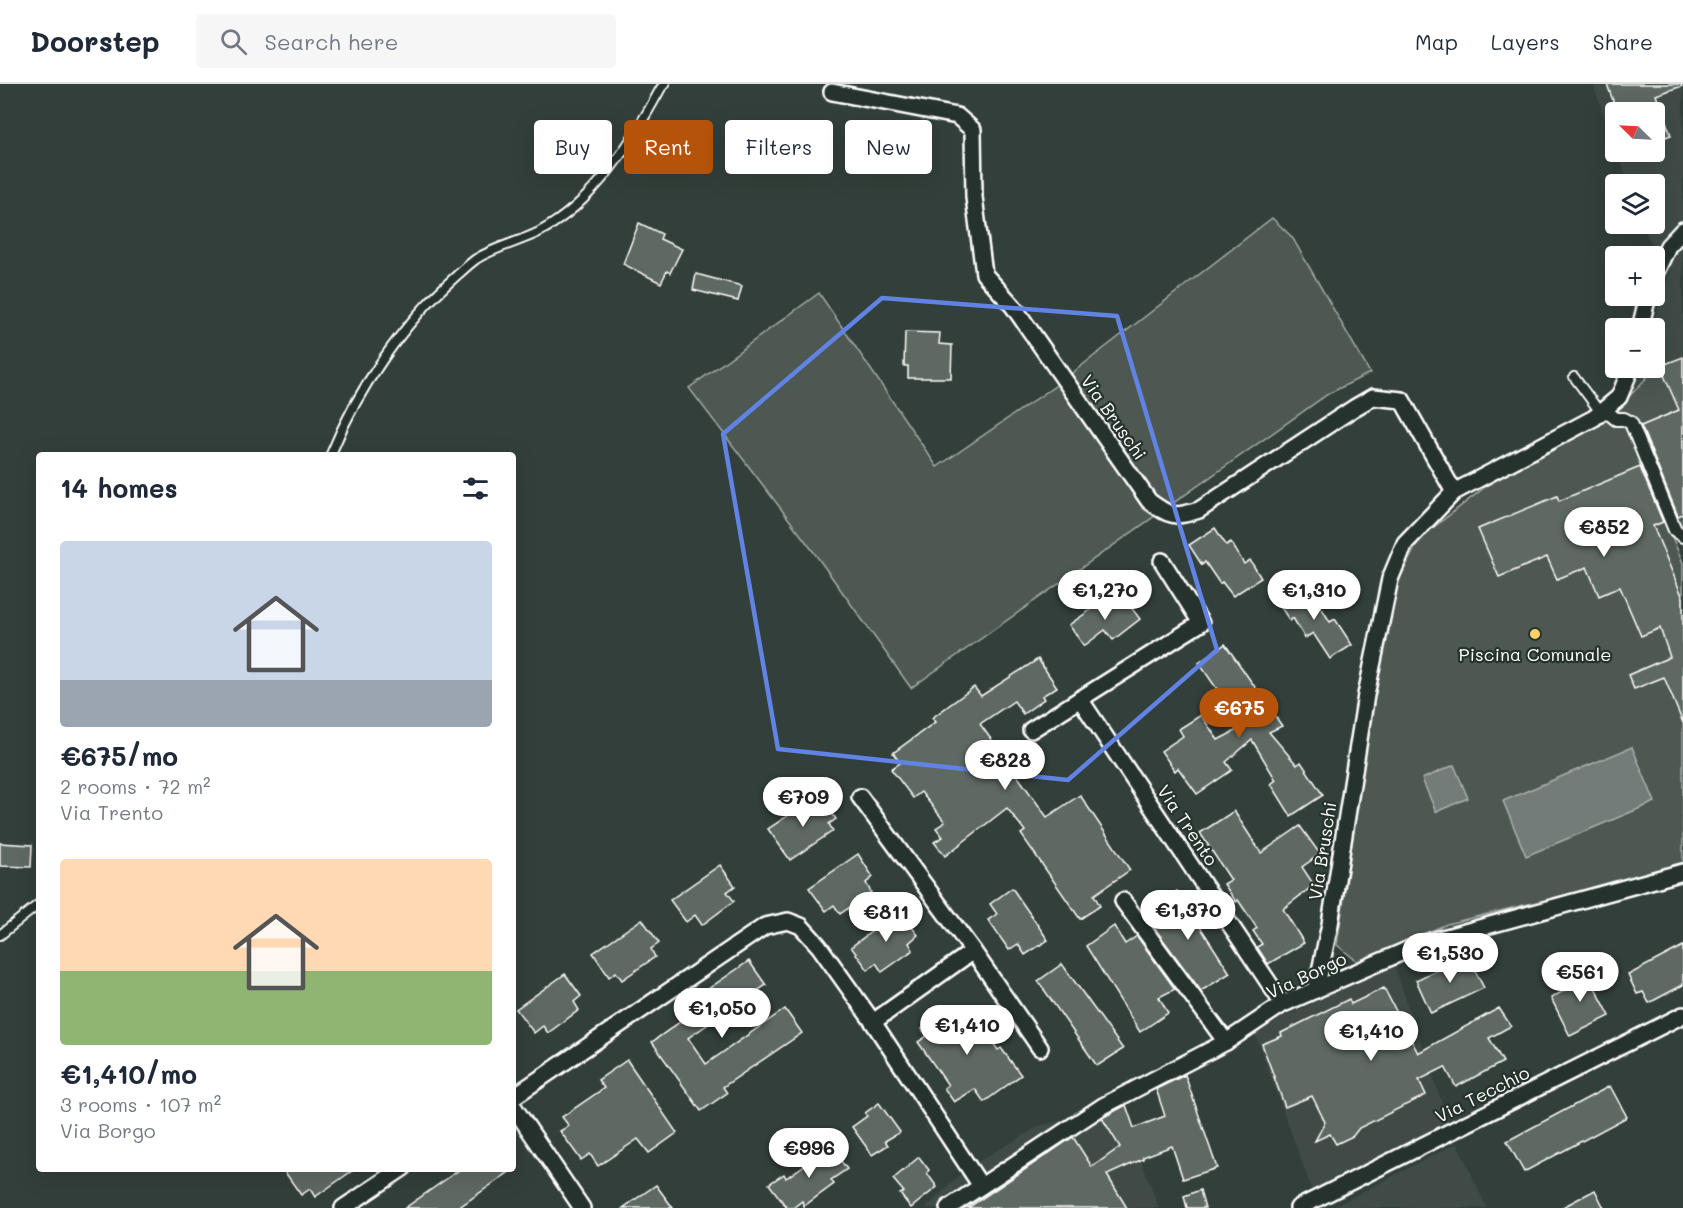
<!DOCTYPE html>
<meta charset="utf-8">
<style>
body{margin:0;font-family:Mali,sans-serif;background:#f6f6f7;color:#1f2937;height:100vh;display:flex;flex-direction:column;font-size:22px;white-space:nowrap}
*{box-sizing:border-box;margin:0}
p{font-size:20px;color:#747a83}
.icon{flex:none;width:33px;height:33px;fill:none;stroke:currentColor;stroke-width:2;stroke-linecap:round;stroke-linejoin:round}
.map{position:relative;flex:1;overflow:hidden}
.side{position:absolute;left:36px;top:368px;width:480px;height:720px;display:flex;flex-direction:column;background:#fff;border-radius:6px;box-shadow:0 6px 24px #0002}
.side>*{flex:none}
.top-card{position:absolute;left:534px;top:36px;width:570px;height:54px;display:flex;gap:12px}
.needle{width:39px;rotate:294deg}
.tools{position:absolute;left:1605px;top:18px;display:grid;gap:12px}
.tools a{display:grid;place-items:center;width:60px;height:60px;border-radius:6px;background:#fff;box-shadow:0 6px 24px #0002;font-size:30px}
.price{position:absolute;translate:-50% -51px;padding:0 14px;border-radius:21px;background:#fff;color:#222;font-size:20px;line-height:39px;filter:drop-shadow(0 2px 3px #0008)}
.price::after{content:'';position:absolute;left:50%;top:36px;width:18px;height:14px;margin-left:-9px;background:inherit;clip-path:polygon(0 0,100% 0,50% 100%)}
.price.selected{background:#b45309;color:#fff}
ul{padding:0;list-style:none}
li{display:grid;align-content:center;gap:12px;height:318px;padding:0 24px}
li span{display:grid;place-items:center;height:186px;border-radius:6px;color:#555}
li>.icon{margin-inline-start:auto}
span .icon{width:108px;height:108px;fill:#fffc;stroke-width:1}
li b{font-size:26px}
h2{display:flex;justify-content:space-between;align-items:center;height:72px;padding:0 24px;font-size:26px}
.chip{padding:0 21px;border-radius:6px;background:#fff;box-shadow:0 6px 24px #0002;font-size:21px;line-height:54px}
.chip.selected{background:#b45309;color:#fff}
header{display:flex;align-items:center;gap:36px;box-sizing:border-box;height:84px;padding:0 30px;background:#fff;border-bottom:2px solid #e0e1e3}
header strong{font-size:28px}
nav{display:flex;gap:33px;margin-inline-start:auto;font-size:21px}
.search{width:420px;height:54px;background:#f6f6f7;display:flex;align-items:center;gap:15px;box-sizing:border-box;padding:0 21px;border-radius:6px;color:#747a83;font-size:22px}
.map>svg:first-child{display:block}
.built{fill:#404c47}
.green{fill:#4d5853;stroke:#a6aca9;stroke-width:1.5}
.water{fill:#737b78;stroke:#abb0ae;stroke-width:1.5}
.building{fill:#5f6964;stroke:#fff;stroke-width:1.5}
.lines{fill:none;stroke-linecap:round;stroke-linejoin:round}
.service-casing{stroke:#fff;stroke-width:12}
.pedestrian-casing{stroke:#fff;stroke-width:16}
.minor-casing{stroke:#fff;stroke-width:20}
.service{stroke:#26332d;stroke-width:8}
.pedestrian{stroke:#26332d;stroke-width:12}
.minor{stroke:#26332d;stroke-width:15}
.marked{fill:none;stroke:#6183e4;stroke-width:4.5;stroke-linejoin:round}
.poi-dot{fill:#ffd166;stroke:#26332d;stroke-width:2}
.labels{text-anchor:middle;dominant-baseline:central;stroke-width:4.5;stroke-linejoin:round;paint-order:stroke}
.street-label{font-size:18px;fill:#fff;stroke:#26332d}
.poi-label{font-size:18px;fill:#fff;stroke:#26332d}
</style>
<header>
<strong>Doorstep</strong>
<div class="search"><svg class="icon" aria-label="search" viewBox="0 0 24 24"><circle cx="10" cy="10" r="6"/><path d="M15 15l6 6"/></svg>Search here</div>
<nav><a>Map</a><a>Layers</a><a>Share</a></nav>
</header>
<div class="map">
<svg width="1683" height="1124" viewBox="0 0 1683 1124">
<rect width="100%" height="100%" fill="#333f3a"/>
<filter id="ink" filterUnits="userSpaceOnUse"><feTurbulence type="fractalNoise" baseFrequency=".0167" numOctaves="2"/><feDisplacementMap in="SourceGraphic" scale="12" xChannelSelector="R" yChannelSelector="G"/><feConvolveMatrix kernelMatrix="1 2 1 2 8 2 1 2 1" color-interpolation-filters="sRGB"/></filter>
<g filter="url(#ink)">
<g class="built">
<path d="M1593,0h90v272l-29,14 -31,32 14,-34h17v-40h-3l19,-55 -22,-35 -6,-14h12v-40h-25l-12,-32h37v-40h-38l-1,36z"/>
<path d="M1394,881l57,164 -137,66 -60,-164z"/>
<path d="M1120,1021l39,103h-233l41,-40 73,-42z"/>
<path d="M1457,1059l30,65h-156z"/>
</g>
<g class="green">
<path d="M1272,134l20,19 78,136 -42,21 -417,294 -98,-137 -124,-163 130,-95 118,174 121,-83z"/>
<path d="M1683,274v168l-13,6 13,31v303l-236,58 -89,38 -21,-17 38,-257 24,-108 21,-42 69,-54 120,-66 45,-48z"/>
</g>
<g class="water">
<path d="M1632,663l23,55 -129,54 -23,-55z"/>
<path d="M1454,681l14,33 -32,14 -14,-33z"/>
</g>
<g class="building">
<path d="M1607,0h74l1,2 -26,9 15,40 -17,6v-29h-37z"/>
<path d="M639,139l23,11 -2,5 22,10 -12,24 -3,-2 -6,12 -38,-19z"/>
<path d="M696,190l46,12 -4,15 -45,-11z"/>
<path d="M905,248l35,1 -1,11 13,1 -1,33h-43v-12h-4z"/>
<path d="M1683,273v157l-5,2 -37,-90 38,-16 -19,-44z"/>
<path d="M1640,383l23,55 -10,4 30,72v125l-19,-46 -30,12 -6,-14 42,-18 -10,-29 -19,8 -21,-49 -21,9 -12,-29 -30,12 -10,-22 -48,20 -21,-48 79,-33 2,5z"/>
<path d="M1215,444l11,17 5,-3 13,22 6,-4 11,18 -28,18 -11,-14 -2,2 -15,-22 -3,3 -13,-20z"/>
<path d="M1300,500l13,20 5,-2 12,20 5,-3 17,26 -22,14 -17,-26 -8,5 -12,-20 -3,3 -14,-21z"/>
<path d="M1121,510l19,25 -27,21 -8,-10 -21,16 -15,-21 30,-21 3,4z"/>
<path d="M1225,560l57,82 -13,6 28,33 4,-3 22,33 -32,21 -20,-32 5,-4 -24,-40 -26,22 6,8 -35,24 -19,-26 -3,3 -14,-20 22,-15 -4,-7 22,-14 17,25 25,-13 -44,-64z"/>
<path d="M1038,575l19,28 -15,9 2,3 -21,15 -9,-13 -34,23 67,93 33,-22 50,75 -36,25 6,11 -20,13 -59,-85 4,-3 -18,-23 -62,48 -11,-14 9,-5 -7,-9 9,-6 -24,-30 -8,6 -22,-29 9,-6 -7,-10 42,-31 -3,-4 42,-31 7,9z"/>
<path d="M819,711l17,24 -7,5 4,7 -43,29 -22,-31z"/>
<path d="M1234,727l27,42 39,-27 20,28 -18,13 12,18 -31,24 21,34 -36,21 -11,-17 5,-3 -9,-13 4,-3 -19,-28 -2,2 -12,-18 7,-4 -31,-47z"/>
<path d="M0,759l32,2 -1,22 -31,-1z"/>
<path d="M858,770l15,23 -7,6 5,9 -31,22 -6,-9 -8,6 -17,-23z"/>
<path d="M720,781l15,21 -8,6 7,9 -32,24 -7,-10 -9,7 -16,-22z"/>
<path d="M1012,804l36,52 -23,15 -7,-11 -9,6 -21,-30 9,-6 -7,-10z"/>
<path d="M1177,807l53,82 -29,18 -49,-66 4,-3 -9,-12z"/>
<path d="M899,827l19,24 -9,8 4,7 -31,22 -6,-9 -8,7 -17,-23z"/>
<path d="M642,835l17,24 -8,6 4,8 -33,23 -6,-8 -7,5 -16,-24z"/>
<path d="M1114,842l11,18 12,-8 38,53 -16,8 9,16 -28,19 -54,-86z"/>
<path d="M1683,862v39l-34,18 -6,-11 -6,2 -9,-19z"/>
<path d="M1467,871l17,33 -53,25 -15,-33z"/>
<path d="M749,877l17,24 -78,53 18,26 79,-55 17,24 -79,54 4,6 -26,18 -49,-69 46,-33 -6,-9z"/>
<path d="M1582,879l28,53 -40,20 -19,-38 23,-13 -7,-14z"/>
<path d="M1062,880l61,85 -26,17 -59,-85z"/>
<path d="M565,890l16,22 -7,6 5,8 -31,23 -5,-7 -9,7 -18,-24z"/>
<path d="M1384,904l34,65 81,-45 12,18 -22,12 14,24 -47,25 -11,-20 -26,13 7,15 -67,33 -6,8 -17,8 -6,-10 -15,7 10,-19 -13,-26 -27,11 -23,-63 20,-8 -1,-3 68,-34 2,5z"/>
<path d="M953,923l6,8 9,-7 30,42 3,-2 20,27 -37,27 -9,-13 -21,13 -10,-14 4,-3 -30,-43 9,-6 -5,-7z"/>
<path d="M627,976l50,73 -28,20 -11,-14 -40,27 -8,-12 -9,6 -21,-29 9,-5 -7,-9 42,-29 -6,-8z"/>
<path d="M1185,991l32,93 -34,11 -11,-33 -29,11v2l-36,16 20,33h-159l105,-71 19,30 28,-20 -18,-29 24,-13 8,23 31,-12 -9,-27z"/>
<path d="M1610,1002l17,31 -103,55 -17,-31z"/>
<path d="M879,1019l21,29 -15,9 3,4 -16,10 -20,-28 15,-11 -2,-3z"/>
<path d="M827,1058l20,27 -16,11 3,4 -30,22 -2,-5 -9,7h-6l-18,-24 15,-10 2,4 30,-21 -3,-4z"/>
<path d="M919,1073l10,13 -2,3 10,14 -26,21 -11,-14 4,-2 -11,-13z"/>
<path d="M282,1084h74l-41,29 -5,-8 -9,6z"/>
<path d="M462,1084h53l-57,40h-53z"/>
<path d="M656,1101l17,23h-50z"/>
<path d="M1200,1106l5,18h-18l-3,-12z"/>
<path d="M1595,1106l9,18h-43z"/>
</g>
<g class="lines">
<g class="service-casing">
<g id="service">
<path d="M1574,293l26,35"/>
<path d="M331,370c26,-64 72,-131 124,-177 7,-6 14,-13 21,-18 19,-12 43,-17 63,-27 56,-30 92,-89 122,-144l4,-4"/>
<path d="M0,851l39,-31"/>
</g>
</g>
<g class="pedestrian-casing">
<path id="pedestrian" d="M1604,325l12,10h8l7,4 44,107 8,6"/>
</g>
<g class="minor-casing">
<g id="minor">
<path d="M832,8l125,24 16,14 1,67 10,77 29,32 136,195c22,16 25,17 50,9l155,-102 19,-11 29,3 52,92"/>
<path d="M1654,192l14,-30 15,-16"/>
<path d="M1640,244l8,-32"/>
<path d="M1080,615l203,305"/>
<path d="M1031,646l170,-107 -39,-62"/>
<path d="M860,713l113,154 67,97"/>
<path d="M1123,817l103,141"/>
<path d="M1316,906l14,-66 36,-229 24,-116 15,-36 49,-51 140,-74 25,-21 12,-29"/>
<path d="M873,938l100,-71"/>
<path d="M513,1013l252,-171 23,-5 13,5 18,20 54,76 108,164"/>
<path d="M513,1022l69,102"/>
<path d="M343,1124l60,-40"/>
<path d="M948,1124l155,-102 123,-64 57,-38 138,-60 262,-72"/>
<path d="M1298,1124l385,-193"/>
</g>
</g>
<use href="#service" class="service"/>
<use href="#pedestrian" class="pedestrian"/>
<use href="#minor" class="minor"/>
</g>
</g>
<path class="marked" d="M882,214l235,18 100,334 -149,130 -290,-31 -55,-315z"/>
<circle class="poi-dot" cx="1535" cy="550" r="6"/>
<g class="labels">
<g class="street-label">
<text transform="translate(1114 333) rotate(55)">Via Bruschi</text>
<text transform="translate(1188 741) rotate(56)">Via Trento</text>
<text transform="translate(1322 767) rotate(-81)">Via Bruschi</text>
<text transform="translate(1306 891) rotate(-25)">Via Borgo</text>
<text transform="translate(1482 1010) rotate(-27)">Via Tecchio</text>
</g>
<g class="poi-label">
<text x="1535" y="570">Piscina Comunale</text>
</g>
</g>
</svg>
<div class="tools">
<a><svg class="needle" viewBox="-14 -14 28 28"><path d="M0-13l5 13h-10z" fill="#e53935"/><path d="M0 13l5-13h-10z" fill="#747a83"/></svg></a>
<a><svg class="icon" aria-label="layers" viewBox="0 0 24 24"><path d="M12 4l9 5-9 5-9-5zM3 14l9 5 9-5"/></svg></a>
<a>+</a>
<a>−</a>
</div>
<b class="price" style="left:1604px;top:474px">€852</b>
<b class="price" style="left:1105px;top:537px">€1,270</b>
<b class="price" style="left:1314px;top:537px">€1,310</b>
<b class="price selected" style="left:1239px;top:655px">€675</b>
<b class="price" style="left:1005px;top:707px">€828</b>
<b class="price" style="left:803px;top:744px">€709</b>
<b class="price" style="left:1188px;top:857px">€1,370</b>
<b class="price" style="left:886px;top:859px">€811</b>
<b class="price" style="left:1450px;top:900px">€1,530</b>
<b class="price" style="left:1580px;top:919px">€561</b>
<b class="price" style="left:722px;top:955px">€1,050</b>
<b class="price" style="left:967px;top:972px">€1,410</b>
<b class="price" style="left:1371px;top:978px">€1,410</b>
<b class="price" style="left:809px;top:1095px">€996</b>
<div class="top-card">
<a class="chip">Buy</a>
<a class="chip selected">Rent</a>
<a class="chip">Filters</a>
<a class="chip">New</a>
</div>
<section class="side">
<h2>14 homes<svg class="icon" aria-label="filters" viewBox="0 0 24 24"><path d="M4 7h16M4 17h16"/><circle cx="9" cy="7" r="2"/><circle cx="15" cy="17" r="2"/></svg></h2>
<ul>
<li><span style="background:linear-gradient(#c9d6e8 75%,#9aa5b1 0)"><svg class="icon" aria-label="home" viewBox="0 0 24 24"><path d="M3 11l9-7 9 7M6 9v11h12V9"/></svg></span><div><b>€675/mo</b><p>2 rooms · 72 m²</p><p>Via Trento</p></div></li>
<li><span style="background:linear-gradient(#ffd9b3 60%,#8fb573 0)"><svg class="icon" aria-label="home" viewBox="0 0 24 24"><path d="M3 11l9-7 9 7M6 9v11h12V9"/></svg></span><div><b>€1,410/mo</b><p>3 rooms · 107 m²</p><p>Via Borgo</p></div></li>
</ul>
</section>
</div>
